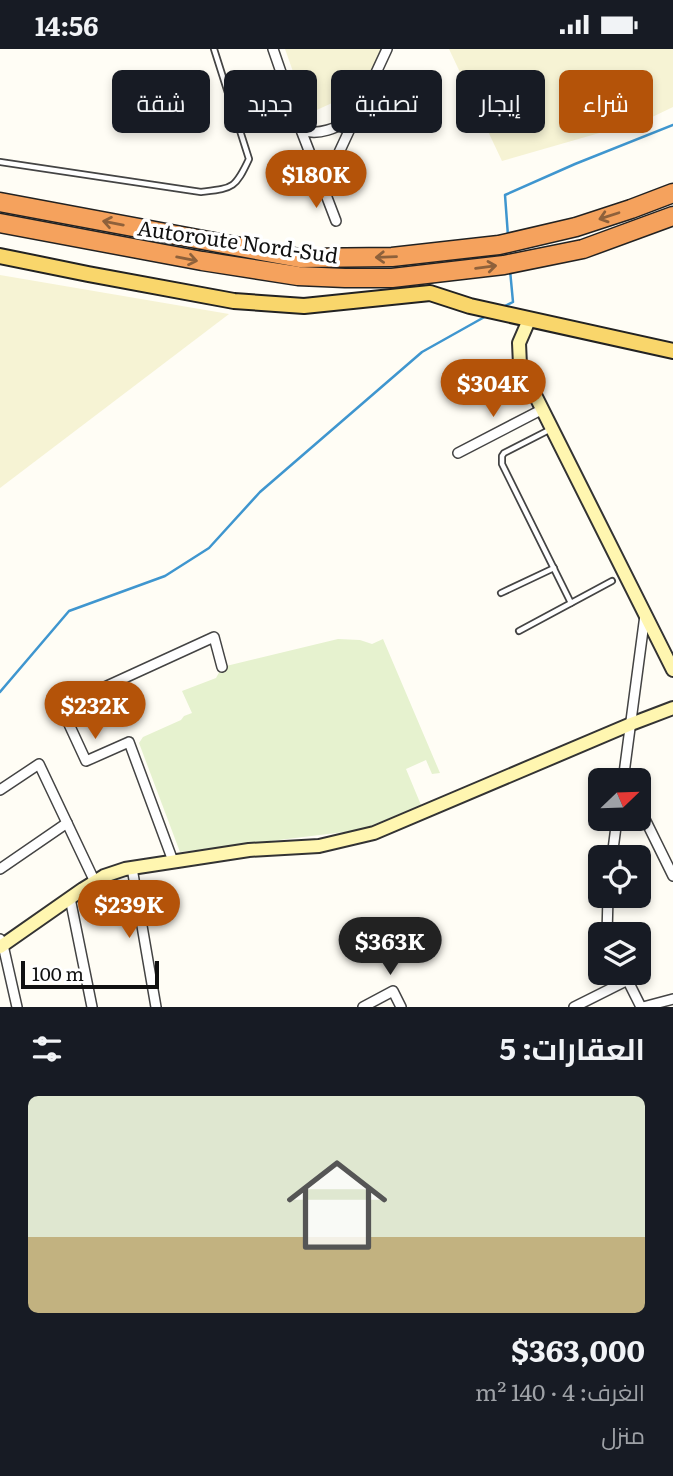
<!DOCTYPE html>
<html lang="ar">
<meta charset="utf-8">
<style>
body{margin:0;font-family:Literata,Cairo,serif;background:#242831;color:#f1f3f6;direction:rtl;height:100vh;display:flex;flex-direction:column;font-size:26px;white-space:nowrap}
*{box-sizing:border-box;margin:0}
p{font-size:23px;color:#9ea1a6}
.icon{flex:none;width:38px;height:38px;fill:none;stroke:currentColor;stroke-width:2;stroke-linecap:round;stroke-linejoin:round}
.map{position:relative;height:958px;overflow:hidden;direction:ltr}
.drawer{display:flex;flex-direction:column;background:#171b24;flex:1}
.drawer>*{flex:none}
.banner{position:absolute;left:21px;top:21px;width:632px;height:63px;direction:rtl;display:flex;gap:14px}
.needle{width:46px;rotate:67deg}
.buttons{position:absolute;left:588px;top:719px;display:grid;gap:14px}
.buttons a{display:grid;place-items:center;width:63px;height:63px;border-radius:10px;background:#171b24;box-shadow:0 4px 10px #0003;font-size:35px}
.scale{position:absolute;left:21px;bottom:18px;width:138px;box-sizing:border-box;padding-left:7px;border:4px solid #111;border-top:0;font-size:19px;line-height:24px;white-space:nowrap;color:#111;-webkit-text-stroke:5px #fff;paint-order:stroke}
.price{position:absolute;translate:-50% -60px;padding:0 16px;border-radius:24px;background:#b45309;color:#fff;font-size:23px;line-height:46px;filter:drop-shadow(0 2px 4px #0008)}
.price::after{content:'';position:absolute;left:50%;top:42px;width:21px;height:16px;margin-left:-10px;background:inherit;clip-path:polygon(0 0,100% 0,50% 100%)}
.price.current{background:#222;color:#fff}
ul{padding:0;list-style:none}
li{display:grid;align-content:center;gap:14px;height:371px;padding:0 28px}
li+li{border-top:2px solid #363941}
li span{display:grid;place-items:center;height:217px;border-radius:10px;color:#555}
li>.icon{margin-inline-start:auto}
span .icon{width:126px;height:126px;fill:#fffc;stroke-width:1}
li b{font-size:30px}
h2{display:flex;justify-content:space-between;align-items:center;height:84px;padding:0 28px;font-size:30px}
.pill{padding:0 24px;border-radius:10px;background:#171b24;box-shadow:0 4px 10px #0003;font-size:24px;line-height:63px}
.pill.current{background:#b45309;color:#fff}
.status{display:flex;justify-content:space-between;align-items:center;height:49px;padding:0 35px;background:#171b24;direction:ltr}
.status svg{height:19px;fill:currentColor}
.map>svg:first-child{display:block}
.farmland{fill:#f6f3d4}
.pitch{fill:#e6f2cf}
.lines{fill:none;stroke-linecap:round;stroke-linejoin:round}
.stream{stroke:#3f96cf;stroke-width:2.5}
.lane-casing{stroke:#444;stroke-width:8}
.street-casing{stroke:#444;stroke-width:12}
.secondary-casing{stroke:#333;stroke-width:16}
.primary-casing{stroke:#222;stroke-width:18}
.highway-casing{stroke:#222;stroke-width:21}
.lane{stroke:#fff;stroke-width:4.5}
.street{stroke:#fff;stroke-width:9}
.secondary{stroke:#fff6b0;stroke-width:12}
.primary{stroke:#f9d66b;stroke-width:14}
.highway{stroke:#f5a25d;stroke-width:18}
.oneway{stroke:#8e613b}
.labels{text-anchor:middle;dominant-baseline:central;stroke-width:7;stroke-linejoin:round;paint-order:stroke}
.street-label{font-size:21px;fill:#111;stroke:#fff}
</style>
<div class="status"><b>14:56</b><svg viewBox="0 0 49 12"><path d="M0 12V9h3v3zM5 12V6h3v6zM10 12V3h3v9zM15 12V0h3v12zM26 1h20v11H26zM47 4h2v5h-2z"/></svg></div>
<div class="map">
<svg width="673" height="958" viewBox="0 0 673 958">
<rect width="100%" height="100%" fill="#fffdf5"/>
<g class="farmland">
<path d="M285,0h99l-13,29h-14l-14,20 -35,16z"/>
<path d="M449,0h224v58l-25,12 -146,42z"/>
<path d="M0,226l229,39 -229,174z"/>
</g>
<path class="pitch" d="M338,590l22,1 12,4 11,-5 57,134 -8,1 -6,-14 -20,9 15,36 -60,25 -181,22 -41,-109 4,-6 38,-17 3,-4 8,-3 -10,-22 34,-13 6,-11z"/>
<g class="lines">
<g class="stream">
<path d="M508,187l-3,-41 70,-31 98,-39"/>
<path d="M503,258l10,-5 -3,-32"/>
<path d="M0,643l69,-81 96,-35 44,-28 51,-56 162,-140 66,-37"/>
</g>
<g class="lane-casing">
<g id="lane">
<path d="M0,113l201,30c32,-4 34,-3 48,-33l-35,-110"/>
<path d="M551,380l-47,24 -2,3v8l69,139"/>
<path d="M501,544l53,-25"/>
<path d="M519,582l93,-50"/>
</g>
</g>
<g class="street-casing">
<g id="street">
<path d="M273,0l28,81 22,57 64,-138"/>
<path d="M301,81c20,7 38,-4 55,-13"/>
<path d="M323,138l13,34"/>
<path d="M458,404l83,-43"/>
<path d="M623,732l22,-166"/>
<path d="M0,741l39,-26 56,118"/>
<path d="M639,758l34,69"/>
<path d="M612,808l5,-38"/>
<path d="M173,812l-44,-119 -43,19 -25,-54 153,-70 8,30"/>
<path d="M132,819l24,139"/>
<path d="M0,820l67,-46"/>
<path d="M70,849l22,109"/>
<path d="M607,886l1,-39"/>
<path d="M0,890l3,6 14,62"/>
<path d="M624,924l17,34"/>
<path d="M363,958l30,-16 8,16"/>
<path d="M574,958l54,-27"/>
<path d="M643,958l30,-8"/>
</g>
</g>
<g class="secondary-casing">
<g id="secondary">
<path d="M529,271l-10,23 1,22 153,305"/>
<path d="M0,898l83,-58 21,-13 21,-7 124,-19 70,-4 55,-13 257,-109 42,-16"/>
</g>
</g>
<g class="primary-casing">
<path id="primary" d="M0,207l88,18 146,27 70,5 126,-13 40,13 203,45"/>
</g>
<g class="highway-casing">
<g id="highway">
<path d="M0,153l299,56 93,-1 107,-12 77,-18 55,-18 42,-16"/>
<path d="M0,174l202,38 96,15 47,2h47l112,-13 79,-16 90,-33"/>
</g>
</g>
<use href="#lane" class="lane"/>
<use href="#street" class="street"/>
<use href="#secondary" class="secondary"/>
<use href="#primary" class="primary"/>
<use href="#highway" class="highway"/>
</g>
<defs><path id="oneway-shaft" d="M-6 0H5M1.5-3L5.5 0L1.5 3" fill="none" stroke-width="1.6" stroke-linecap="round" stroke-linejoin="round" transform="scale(1.75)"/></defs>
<g class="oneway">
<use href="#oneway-shaft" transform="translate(609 167) rotate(162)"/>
<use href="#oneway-shaft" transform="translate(113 174) rotate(-169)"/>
<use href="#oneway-shaft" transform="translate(386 208) rotate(178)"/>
<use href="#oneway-shaft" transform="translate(187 210) rotate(11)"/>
<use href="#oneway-shaft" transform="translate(486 218) rotate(-7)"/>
</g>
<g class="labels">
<g class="street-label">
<text transform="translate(238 191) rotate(8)">Autoroute Nord-Sud</text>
</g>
</g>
</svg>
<div class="buttons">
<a><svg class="needle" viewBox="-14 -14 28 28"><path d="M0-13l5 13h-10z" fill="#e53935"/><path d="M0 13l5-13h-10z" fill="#9ea1a6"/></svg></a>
<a><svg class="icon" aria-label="locate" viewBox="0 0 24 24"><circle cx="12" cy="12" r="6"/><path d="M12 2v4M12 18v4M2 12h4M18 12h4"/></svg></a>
<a><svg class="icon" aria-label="layers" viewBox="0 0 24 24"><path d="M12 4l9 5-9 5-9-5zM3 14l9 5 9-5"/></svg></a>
</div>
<div class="scale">100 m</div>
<b class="price" style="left:316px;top:161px">$180K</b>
<b class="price" style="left:493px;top:370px">$304K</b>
<b class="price" style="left:95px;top:692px">$232K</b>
<b class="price" style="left:129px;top:891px">$239K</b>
<b class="price current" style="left:390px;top:928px">$363K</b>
<div class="banner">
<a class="pill current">شراء</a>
<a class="pill">إيجار</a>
<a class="pill">تصفية</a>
<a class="pill">جديد</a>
<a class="pill">شقة</a>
</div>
</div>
<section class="drawer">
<h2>العقارات: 5<svg class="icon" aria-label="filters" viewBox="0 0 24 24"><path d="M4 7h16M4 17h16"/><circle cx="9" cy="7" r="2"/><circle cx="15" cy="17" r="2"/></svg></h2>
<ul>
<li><span style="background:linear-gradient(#dfe7d0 65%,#c2b280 0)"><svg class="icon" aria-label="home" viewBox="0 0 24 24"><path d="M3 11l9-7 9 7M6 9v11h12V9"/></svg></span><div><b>$363,000</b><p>الغرف: 4 · 140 m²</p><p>منزل</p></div></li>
</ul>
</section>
